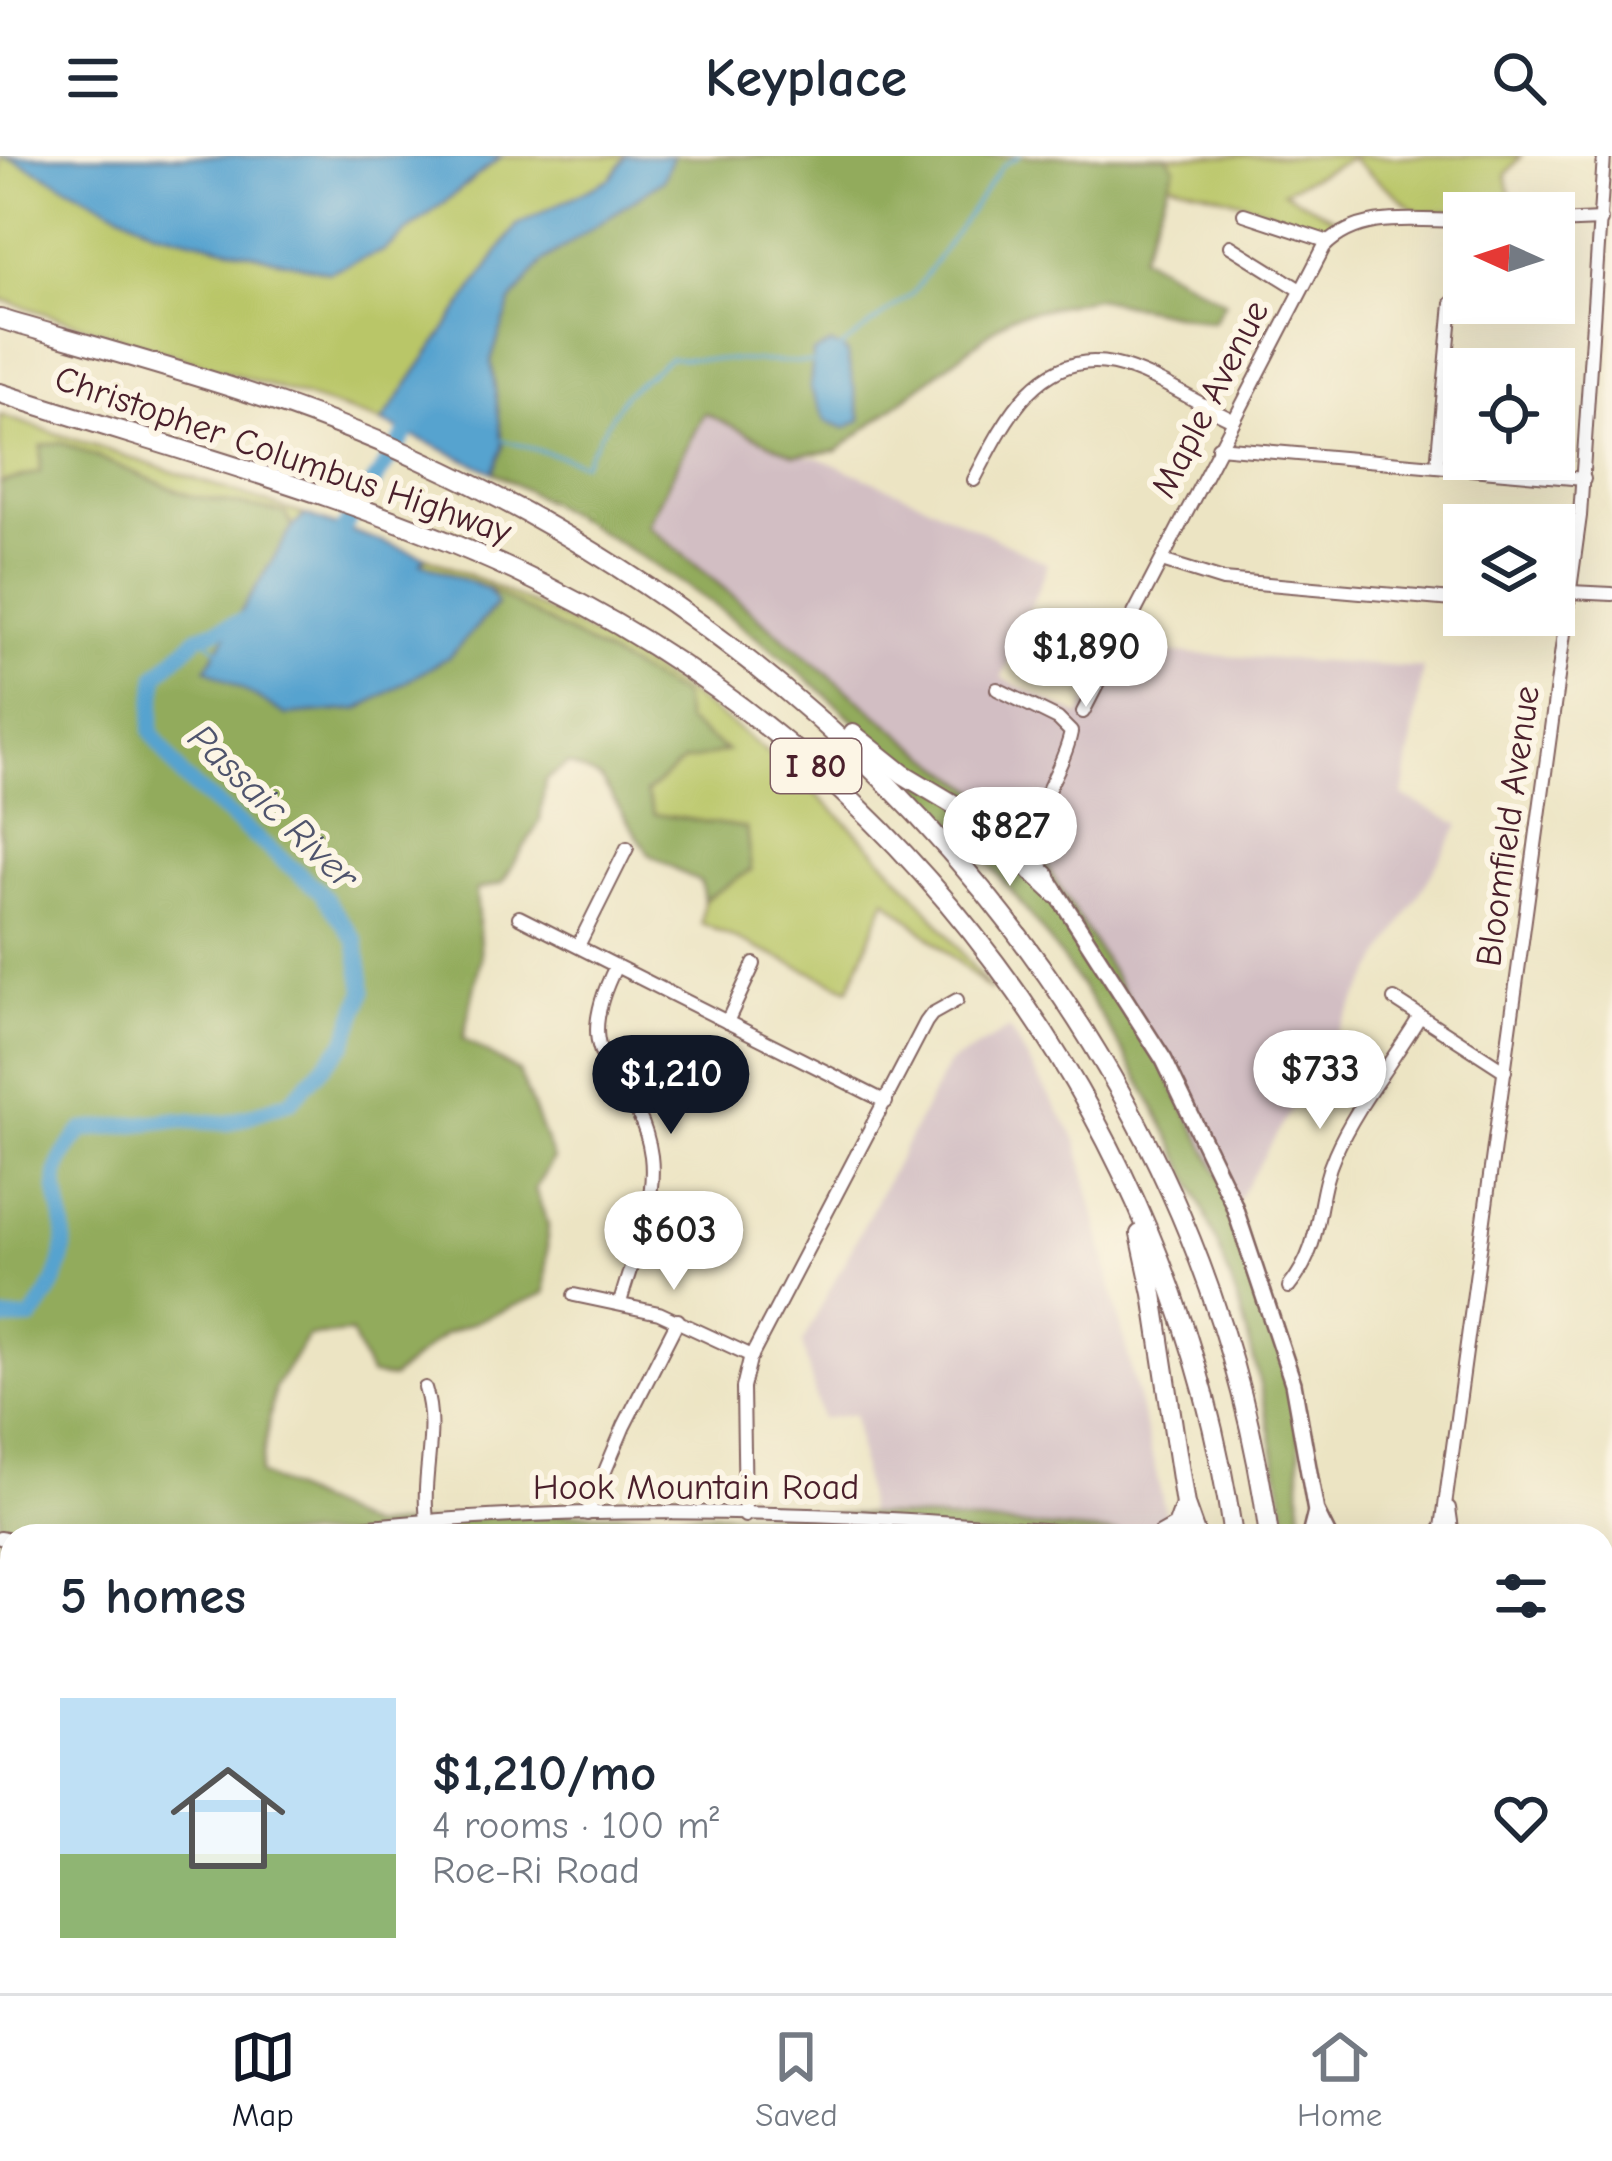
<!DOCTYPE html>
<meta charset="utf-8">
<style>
body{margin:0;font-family:"Comic Neue",sans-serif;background:#f6f6f7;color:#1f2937;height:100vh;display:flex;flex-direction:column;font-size:45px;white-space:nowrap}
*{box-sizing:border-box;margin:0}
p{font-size:39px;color:#747a83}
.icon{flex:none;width:66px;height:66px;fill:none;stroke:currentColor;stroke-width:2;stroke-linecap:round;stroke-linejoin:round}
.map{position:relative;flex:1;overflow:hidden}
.panel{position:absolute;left:0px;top:1368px;width:1614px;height:471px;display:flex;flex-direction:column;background:#fff;border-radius:36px 36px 0 0;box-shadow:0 12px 48px #0002}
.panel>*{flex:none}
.needle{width:78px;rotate:273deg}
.fabs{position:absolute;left:1443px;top:36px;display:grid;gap:24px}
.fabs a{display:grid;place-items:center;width:132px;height:132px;border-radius:0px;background:#fff;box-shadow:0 12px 48px #0002;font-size:60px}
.price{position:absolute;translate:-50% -102px;padding:0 27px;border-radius:42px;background:#fff;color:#222;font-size:39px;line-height:78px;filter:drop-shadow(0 3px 6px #0008)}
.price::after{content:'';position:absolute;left:50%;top:72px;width:36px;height:27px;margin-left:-18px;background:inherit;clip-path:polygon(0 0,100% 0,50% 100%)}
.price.current{background:#111827;color:#fff}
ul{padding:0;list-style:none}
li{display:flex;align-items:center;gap:36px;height:300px;padding:0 60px}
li+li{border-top:3px solid #e0e1e3}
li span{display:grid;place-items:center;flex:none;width:336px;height:240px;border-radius:0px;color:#555}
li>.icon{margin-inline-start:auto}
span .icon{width:144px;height:144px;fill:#fffc;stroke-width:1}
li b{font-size:51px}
h2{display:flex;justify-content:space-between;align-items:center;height:144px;padding:0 60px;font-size:51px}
header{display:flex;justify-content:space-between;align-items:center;height:156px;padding:0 60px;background:#fff;font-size:54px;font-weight:700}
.tab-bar{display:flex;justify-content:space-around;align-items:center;height:168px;border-top:3px solid #e0e1e3;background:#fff;font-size:33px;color:#747a83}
.tab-bar a{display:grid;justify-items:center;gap:6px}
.tab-bar .current{color:#111827}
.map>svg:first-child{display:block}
.industrial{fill:#d2bec3}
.green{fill:#b9c668;stroke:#82724a;stroke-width:3}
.forest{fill:#92ab5c;stroke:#6e6544;stroke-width:3}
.water{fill:#56a3cf;stroke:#50617d;stroke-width:3}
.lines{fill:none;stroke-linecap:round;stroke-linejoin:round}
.stream{stroke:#56a3cf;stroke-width:3}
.river{stroke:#56a3cf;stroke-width:16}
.minor-casing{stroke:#836460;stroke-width:16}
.major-casing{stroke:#836460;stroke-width:20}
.highway-casing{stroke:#836460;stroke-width:22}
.minor{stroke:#fff;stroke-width:12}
.major{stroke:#fff;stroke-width:15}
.highway{stroke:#fff;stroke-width:18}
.labels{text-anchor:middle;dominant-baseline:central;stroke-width:12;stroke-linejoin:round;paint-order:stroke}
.shield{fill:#fcf5e5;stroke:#7f5f63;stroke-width:3}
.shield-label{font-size:33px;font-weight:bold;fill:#4a1f2b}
.street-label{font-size:36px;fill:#4a1f2b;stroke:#fcf5e5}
.water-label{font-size:39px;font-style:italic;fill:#4f546d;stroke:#fcf5e5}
</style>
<header><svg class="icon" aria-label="menu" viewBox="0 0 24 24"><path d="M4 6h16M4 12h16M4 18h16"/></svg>Keyplace<svg class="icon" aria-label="search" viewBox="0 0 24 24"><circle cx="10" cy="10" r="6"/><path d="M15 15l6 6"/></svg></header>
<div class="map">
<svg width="1612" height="1837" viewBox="0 0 1612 1837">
<rect width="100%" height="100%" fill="#fcf5e5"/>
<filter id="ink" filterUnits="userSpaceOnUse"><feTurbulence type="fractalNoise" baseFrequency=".00833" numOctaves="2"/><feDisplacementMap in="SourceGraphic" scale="24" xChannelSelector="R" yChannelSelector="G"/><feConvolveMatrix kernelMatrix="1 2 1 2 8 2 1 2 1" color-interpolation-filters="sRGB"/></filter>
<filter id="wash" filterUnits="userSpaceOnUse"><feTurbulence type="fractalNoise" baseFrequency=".004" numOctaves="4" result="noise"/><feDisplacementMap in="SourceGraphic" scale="48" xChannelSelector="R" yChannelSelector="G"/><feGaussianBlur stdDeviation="2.7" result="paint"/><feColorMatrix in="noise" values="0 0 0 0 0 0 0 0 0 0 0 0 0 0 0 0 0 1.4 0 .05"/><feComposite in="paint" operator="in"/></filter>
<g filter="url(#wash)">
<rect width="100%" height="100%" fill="#ece4c3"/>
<g class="industrial">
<path d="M704,257l91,42 24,3 99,42 130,64 -46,114 78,38 33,-67 310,19 -20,128 57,29 -225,380 -190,-341 -53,-62 -79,-58 -266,-219z"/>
<path d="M1009,873l68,112 94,395 -303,-22 -14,-100 -33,5 -19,-76 146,-279z"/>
</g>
<g class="green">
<path d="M0,0l383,95 119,-95h124l-15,22 -94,47 -135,197 -382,-123z"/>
<path d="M1034,0h487l-15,19 7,33 -94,5 -68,-54 -68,32 60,32 -16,11c-94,-43 -192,-60 -293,-78z"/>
<path d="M0,259l305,100 -12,12 -8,-14 -97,-18 -128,-53 -19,30 -41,11z"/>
<path d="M426,401c190,76 349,179 486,334 28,31 53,67 79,100l-105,-92 -37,90 -148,-66 3,-23 47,-30 -97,-55 -8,-22 36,-31 44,-12 -237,-161 -69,-27z"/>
</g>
<g class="forest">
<path d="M673,0h494l8,11 -34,89 84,46 -12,20 -118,-24 -84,18 -174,135 -42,4 -91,-42 -57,112 266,219 79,58 53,62 81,131 109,210 64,204 2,127h-12c-12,-72 -25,-143 -45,-213 -81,-276 -289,-539 -518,-709 -73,-54 -153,-98 -233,-142l10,-25 -12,-87 19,-58 32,-40 121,-82z"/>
<path d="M60,286l128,53 97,18 8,14 -86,141 79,46 73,-5 90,-53 48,-51 -8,-16 193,107 4,26 41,29 -45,11 -36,31 8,21 92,14 5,42 -47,30 -3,-17 -52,-29 -49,-76 -32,-14 -23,16 -5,41 -38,62 -26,7 5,68 -18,81 56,33 34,87 -18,30 13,36 -3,68 -102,42 -51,43 -22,-3 -19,-42 -43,3 -33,51 -15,87 110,54 139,-14h359l289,22h-1145v48l-12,-2v-1099l40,-11 1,-26z"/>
</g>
<g class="water">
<path d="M0,0h502l-119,95 -55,21 -173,-42 -140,-70z"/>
<path d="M626,0h47l-10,24 -121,82 -31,40 -20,58 12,87 -10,25 -111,-50 135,-197 94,-47z"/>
<path d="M832,188l14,7 15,69 -16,8 -19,-7 -16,-33 3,-35z"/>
<path d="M305,359l121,42 -5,6 67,26 9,15 -47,52 -91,53 -73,6 -80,-47 87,-141z"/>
</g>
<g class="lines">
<g class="stream">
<path d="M839,193l74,-56 90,-128 17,-9"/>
<path d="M502,284l81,23 42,-69 44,-36 147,5"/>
<path d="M199,480l20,14"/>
</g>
<g class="river">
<path d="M334,387l85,-129"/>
<path d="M0,1164l31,-1c15,-21 30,-43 33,-70 5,-54 -30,-65 19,-119l89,-10 56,3 63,-22 54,-58 19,-52 -8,-50 -35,-49 -138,-115 -32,-46 6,-56 42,-39 51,-18"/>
</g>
</g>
</g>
<g filter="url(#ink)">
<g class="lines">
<g class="minor-casing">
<g id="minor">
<path d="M1244,58l85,28"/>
<path d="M1554,66l47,-2"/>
<path d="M1230,90l69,43"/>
<path d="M1218,291l366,32"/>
<path d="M1437,310l15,-163"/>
<path d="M974,324c28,-54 64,-132 139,-116 41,9 82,39 120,56"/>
<path d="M1162,405l61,19 241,21"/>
<path d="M1570,436l42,2"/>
<path d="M997,533l61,30 13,13c-10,50 -52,82 -28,138"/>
<path d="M1083,556l241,-465c37,-37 91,-26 140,-26"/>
<path d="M1037,641c-39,61 -28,55 17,99"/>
<path d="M519,761l367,185"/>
<path d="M578,790l49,-98"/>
<path d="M616,810c-54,107 23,102 35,190 6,48 -19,102 -31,147"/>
<path d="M1394,843l111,72"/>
<path d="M727,866l27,-58"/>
<path d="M1289,1131c36,-45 25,-86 46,-133 21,-48 58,-93 85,-138"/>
<path d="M574,1139l85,18 93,43"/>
<path d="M425,1232c14,43 -4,87 2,131"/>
<path d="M1449,1352l4,28"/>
<path d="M587,1358l37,-88 54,-106"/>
<path d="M745,1360l-2,-128 7,-29 176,-337 6,-8 25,-14"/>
<path d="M1441,1379l139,-1019 24,-360"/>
<path d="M286,1380c267,-36 553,-27 820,0"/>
<path d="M0,1382l12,2"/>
<path d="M0,1574l12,-2"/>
<path d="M0,1756l12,-1"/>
<path d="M119,1827l7,10"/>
<path d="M1314,1827l1,10"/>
<path d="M286,1837l8,-10"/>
<path d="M529,1837l4,-10"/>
</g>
</g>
<g class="major-casing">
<g id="major">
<path d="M1046,720l118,184 69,143 60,180 23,129 12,24"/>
<path d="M1310,1380l6,-24"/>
<path d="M1441,1380v-5"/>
<path d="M1602,1500l10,6"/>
<path d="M1602,1718l10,-2"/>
<path d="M1563,1827l1,10"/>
<path d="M1140,1837l28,-10"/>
</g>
</g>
<g class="highway-casing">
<g id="highway">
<path d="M0,163c141,41 285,78 419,140 435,199 786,593 850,1077"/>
<path d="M0,237c172,56 351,102 515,178 385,179 657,545 718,965"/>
<path d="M853,578l50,40 97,58 46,44"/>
<path d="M1140,1078l13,60 32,211 11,31"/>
<path d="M1161,1380l16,-9 8,-22"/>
<path d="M1214,1837l2,-10"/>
<path d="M1250,1837l2,-10"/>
</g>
</g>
<use href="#minor" class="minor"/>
<use href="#major" class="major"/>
<use href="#highway" class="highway"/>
</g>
</g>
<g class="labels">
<rect class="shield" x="771" y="583" width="90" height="54" rx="9"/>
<g class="shield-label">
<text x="816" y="610">I 80</text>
</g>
<g class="street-label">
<text transform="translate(1210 243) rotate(-63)">Maple Avenue</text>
<text transform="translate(283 299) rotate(19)">Christopher Columbus Highway</text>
<text transform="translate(1508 670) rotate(-82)">Bloomfield Avenue</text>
<text x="696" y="1331">Hook Mountain Road</text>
</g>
<g class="water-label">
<text transform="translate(273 651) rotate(44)">Passaic River</text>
</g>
</g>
</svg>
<div class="fabs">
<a><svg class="needle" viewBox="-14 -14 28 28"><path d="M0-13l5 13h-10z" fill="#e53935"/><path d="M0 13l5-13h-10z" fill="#747a83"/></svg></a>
<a><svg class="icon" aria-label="locate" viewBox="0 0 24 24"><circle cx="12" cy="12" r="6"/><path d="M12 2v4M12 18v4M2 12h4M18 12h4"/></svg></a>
<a><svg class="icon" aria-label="layers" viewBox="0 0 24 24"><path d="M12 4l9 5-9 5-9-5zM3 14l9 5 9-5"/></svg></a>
</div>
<b class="price" style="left:1086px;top:554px">$1,890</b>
<b class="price" style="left:1010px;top:733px">$827</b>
<b class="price" style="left:1320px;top:976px">$733</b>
<b class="price current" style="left:671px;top:981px">$1,210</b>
<b class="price" style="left:674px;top:1137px">$603</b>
<section class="panel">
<h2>5 homes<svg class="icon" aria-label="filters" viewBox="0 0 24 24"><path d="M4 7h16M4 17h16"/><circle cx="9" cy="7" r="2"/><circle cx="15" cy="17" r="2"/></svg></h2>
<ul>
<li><span style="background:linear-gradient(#bfe0f5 65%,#8fb573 0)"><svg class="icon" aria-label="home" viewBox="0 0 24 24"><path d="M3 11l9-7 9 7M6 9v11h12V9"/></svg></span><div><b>$1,210/mo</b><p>4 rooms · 100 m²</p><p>Roe-Ri Road</p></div><svg class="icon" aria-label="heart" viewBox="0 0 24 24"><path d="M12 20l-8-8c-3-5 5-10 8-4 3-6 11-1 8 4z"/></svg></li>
</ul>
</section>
</div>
<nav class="tab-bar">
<a class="current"><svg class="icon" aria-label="map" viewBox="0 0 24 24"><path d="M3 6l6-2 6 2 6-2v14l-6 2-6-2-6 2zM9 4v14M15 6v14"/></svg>Map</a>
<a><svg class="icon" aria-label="saved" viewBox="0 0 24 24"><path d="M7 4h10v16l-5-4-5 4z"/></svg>Saved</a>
<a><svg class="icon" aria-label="home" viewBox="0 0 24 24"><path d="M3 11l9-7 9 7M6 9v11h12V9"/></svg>Home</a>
</nav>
